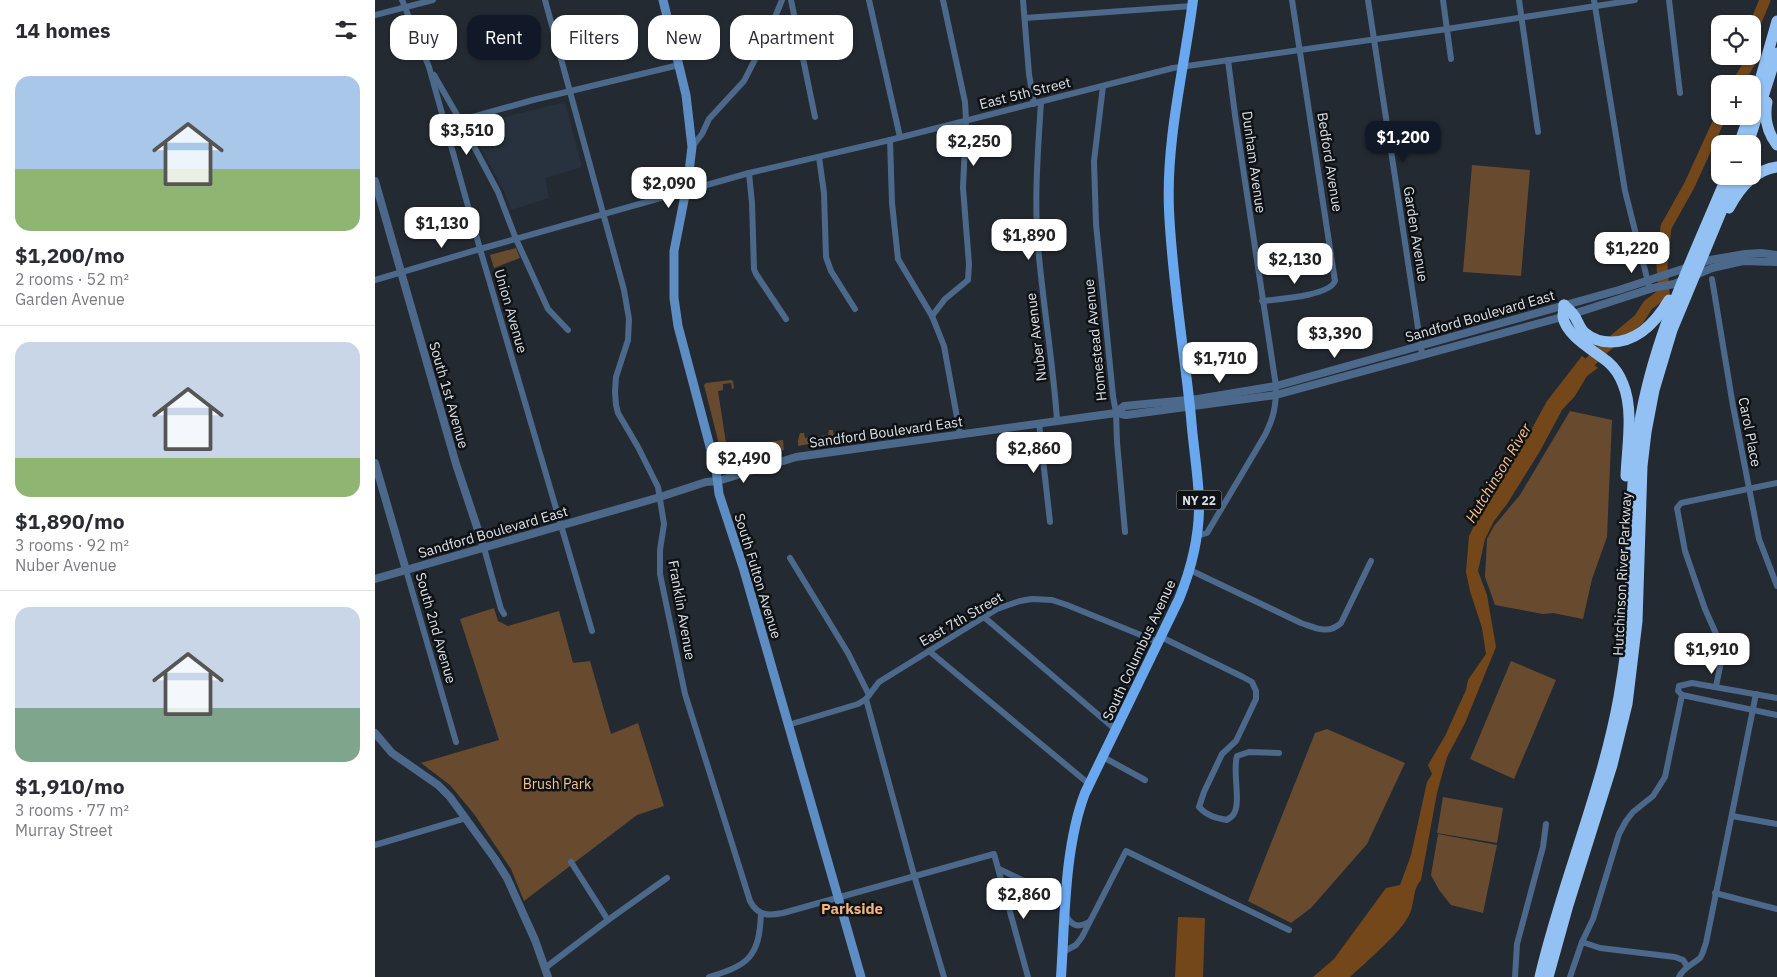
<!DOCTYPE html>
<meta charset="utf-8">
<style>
body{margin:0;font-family:"IBM Plex Sans",sans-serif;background:#f2f2f3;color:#2b2b33;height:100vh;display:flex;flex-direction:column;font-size:19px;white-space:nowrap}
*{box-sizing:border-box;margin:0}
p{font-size:16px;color:#7c7c81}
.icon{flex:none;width:28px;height:28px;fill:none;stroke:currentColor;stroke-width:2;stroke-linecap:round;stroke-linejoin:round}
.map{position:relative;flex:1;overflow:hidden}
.details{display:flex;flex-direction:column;background:#fff;width:375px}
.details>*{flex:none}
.hud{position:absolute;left:15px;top:15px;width:475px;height:45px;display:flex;gap:10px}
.buttons{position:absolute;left:1336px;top:15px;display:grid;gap:10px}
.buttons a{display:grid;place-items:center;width:50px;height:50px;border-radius:10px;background:#fff;box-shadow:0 1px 4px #0004;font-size:25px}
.price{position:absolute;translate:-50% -42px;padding:0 11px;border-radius:10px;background:#fff;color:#222;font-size:16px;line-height:32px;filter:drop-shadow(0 1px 2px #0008)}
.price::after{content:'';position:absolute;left:50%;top:30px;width:15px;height:11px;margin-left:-8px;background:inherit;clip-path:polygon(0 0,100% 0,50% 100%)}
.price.on{background:#111827;color:#fff}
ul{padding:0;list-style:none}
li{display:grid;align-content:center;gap:10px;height:265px;padding:0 15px}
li+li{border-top:1px solid #e1e1e2}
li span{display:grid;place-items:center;height:155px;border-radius:15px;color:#555}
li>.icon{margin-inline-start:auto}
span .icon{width:90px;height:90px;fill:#fffc;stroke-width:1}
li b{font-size:21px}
h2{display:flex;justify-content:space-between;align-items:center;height:60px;padding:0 15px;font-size:21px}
.tag{padding:0 18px;border-radius:15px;background:#fff;box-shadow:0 1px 4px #0004;font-size:18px;line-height:45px}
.tag.on{background:#111827;color:#fff}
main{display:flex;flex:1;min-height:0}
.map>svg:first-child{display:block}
.built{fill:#27323e}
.green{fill:#684b2f}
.water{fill:#73471a}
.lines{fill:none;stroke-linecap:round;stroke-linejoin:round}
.river{stroke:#73471a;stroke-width:11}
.minor{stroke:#4c698c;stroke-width:6}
.tertiary{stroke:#4c698c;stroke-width:8}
.secondary{stroke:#5d8dc3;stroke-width:9}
.primary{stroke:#69a8ef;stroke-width:10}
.motorway{stroke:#94c1f3;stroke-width:11}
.labels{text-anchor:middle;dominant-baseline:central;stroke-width:5;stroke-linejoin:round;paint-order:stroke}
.shield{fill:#0f1215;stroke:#9ea2a7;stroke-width:1}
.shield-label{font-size:12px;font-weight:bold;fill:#dce0e5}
.street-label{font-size:14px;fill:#dce0e5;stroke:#0f1215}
.park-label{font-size:14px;fill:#f9c28f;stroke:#0f1215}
.water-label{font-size:15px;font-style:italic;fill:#f9c18f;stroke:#0f1215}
.neighbourhood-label{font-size:15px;font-weight:bold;fill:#f2b57e;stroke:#0f1215}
</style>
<main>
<section class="details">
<h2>14 homes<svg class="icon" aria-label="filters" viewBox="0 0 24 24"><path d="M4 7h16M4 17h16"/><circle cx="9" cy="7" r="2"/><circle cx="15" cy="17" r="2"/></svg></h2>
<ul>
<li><span style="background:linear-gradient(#a9c7e8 60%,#8fb573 0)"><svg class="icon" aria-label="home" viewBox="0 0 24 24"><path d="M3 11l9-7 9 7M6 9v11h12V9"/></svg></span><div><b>$1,200/mo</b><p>2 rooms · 52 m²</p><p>Garden Avenue</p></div></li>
<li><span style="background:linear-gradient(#c9d6e8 75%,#8fb573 0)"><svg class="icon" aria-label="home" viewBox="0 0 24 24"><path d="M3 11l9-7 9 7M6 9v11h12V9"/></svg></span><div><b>$1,890/mo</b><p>3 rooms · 92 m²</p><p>Nuber Avenue</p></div></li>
<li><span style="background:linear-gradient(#c9d6e8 65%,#7fa58c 0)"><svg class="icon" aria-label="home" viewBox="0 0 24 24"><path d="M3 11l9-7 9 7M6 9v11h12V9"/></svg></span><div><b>$1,910/mo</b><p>3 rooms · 77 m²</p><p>Murray Street</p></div></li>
</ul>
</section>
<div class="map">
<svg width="1402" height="977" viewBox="0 0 1402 977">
<rect width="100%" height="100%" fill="#242a31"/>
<path class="built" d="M190,102l17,65 -37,11 4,20 -38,12 -7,-19 -35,-65z"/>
<g class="green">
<path d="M1097,165l58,5 -9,106 -58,-4z"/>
<path d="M141,248l4,10 -26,10 -4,-13z"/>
<path d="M356,380l2,1 1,7 -2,1 -1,-6 -8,1v6l-5,1 8,52 5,-1 1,5 51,-7 1,10 -57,16 -3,-2 -20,-79 2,-2z"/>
<path d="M1195,411l42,9 -5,117 -15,42 -9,40 -30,-6 -10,1 -48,-9 -10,-28 2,-38 7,-13 26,-31z"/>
<path d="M454,430h4l1,9 -36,7v-6l2,-7h4l1,5 23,-3z"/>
<path d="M119,608l4,13 10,5 51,-15 14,52 17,-2 21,73 27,-11 26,83 -27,9 -113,86 -13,-32 -37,-55 -24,-29 -29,-22 78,-23 -39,-121z"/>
<path d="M1136,661l45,19 -42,99 -44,-20z"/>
<path d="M952,729l78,34 -38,81 -56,64 -20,15 -43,-22 67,-168z"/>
<path d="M1068,797l60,11 -6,35 -60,-10z"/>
<path d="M1063,834l59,11 -14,68 -32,-8 -12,-15 -8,-15z"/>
</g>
<g class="water">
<path d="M1207,356l16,12 -11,8 -12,20 -13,14 -22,41 -33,53 -13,17 -9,18 -7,32 9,24 9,52 -31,76 -18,34 -10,36 -16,87c-9,10 -6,22 -11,33 -7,18 -45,50 -60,64h-37l21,-18 52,-71 14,-3 11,-30 16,-73 5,-8 -4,-9 17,-29 21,-46 2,-10 18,-26 -4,-26 -12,-37 -4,-19 3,-36 29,-59 21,-36 10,-7 18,-33z"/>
<path d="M803,917l27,1 -2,59h-28z"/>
</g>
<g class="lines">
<g class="river">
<path d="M1378,29l12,-29"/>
<path d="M1362,84l13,-22v-6"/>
<path d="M1205,372l22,-22 37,-31 9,-14 16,-12 -2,-28 4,-38 23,-41 32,-70"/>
</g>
<g class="minor">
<path d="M27,0l27,67 51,182 112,382"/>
<path d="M170,0l79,290 5,29 -1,21 -12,37 -1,15 1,13 2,8 20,34 20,40 6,37 -4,26v24l25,120 65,207c8,15 18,15 33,12l211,-59 34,123"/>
<path d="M416,0l24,117"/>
<path d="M494,0l31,137"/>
<path d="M648,0l6,74 5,30"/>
<path d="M993,0l54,354"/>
<path d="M1068,0l8,59"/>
<path d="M1144,0l19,132"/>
<path d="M1219,0l31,191 25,99"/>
<path d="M1294,0l11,93"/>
<path d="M0,15l58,-15"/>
<path d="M650,18l167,-12"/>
<path d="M59,75l26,45 38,72 18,47 32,70 20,21"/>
<path d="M728,86l-9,75 2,63 17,172 3,17 1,29 8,90"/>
<path d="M666,102c-3,48 -7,96 -3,144 5,58 15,116 19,174"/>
<path d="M69,125l89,-25 146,-35"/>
<path d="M515,140l2,63 6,56 34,57 12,30 16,88"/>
<path d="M317,147l10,-13 7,-15 35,-38 24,-47 14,-34"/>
<path d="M444,157l5,36 2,64 5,14 24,38"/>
<path d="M374,173l3,30 2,66 2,5 30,45"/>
<path d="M1337,279l21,127 26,133 18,47"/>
<path d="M0,280l105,-31 269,-76 141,-33 283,-72 274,-39 188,-29"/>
<path d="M887,301c17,-2 67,-5 73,-20l-43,-281"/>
<path d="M557,316l13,-17 23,-19 1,-16 -6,-76 3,-68 -1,-18 -22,-102"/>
<path d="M664,423l11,99"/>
<path d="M822,536l10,-3 58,-98c9,-18 11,-29 11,-49l-41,-271 -7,-55"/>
<path d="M109,548l17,61 3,5"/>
<path d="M415,558l58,95 21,42"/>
<path d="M31,570l50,172"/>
<path d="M815,570l111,53c15,5 27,12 40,0l30,-62"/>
<path d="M609,617l132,113"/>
<path d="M786,637l82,40 9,5 4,9v8l-20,42 -14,13 -18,38 -5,15c8,9 17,11 28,13 2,-2 5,-3 6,-5 9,-11 -1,-43 4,-59l12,-4 30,1"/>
<path d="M554,651l160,133"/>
<path d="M1341,686l5,-24v-17l-16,-36 -20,-58 -8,-43 4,-5 96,-20"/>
<path d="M1307,695l-4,-4 1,-5 13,-3 85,15"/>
<path d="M1307,695l95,20"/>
<path d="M491,699l48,176 30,102"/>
<path d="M413,725l70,-21 8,-5 13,-17 118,-73 23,-8 12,-2 20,1 15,5 91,37"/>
<path d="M728,757l42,23"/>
<path d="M1357,816l45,8"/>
<path d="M0,845l91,-27"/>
<path d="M196,862l37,58"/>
<path d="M624,869l67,32"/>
<path d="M1340,893l62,16"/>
<path d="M690,914c6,11 12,15 24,8"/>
<path d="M1207,942l18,6 75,9 8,3 4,6"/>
<path d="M688,952l13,-7 6,-8 44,-86 163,79"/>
<path d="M170,968l63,-48 59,-42"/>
<path d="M334,977c40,-12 50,-20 52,-63"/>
<path d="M1140,977l2,-33 26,-97 3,-23"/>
<path d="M1195,977l12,-35 11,-23 26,-85 7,-13 7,-9 20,-16 12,-19 17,-82"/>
<path d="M1304,977c5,-10 13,-12 21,-19 3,-4 4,-10 6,-15l50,-249"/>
</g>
<g class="tertiary">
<path d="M0,181l81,283 28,84"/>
<path d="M741,413l8,-7 74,-7 78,-13 343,-96 91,-30 35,-6 16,-1 16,2"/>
<path d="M0,463l31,107"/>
<path d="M0,579l285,-82 46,-15 12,-1 78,-24 320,-44 10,2 150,-20 297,-81 80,-26 21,-4 38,-16 31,-7 34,1"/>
<path d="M0,733l17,20 46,32 12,12 45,62 12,19 28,62 13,37"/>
</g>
<path class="secondary" d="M288,0l23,95 6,52 -4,33 -14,71v47l4,28 38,143 3,25 24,73 118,410"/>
<path class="primary" d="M686,977c4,-58 3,-129 24,-184l94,-194c13,-32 21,-65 20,-99 -1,-28 -6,-55 -8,-83 -7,-69 -19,-138 -22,-207 -3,-71 15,-140 24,-210"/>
<g class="motorway">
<path d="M1392,102c-3,16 0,30 10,43"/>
<path d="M1378,105l24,-84"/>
<path d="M1364,144l10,-28"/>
<path d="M1373,144l29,-91"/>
<path d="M1354,208c10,-19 25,-38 48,-41"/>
<path d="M1189,305c0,4 -1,8 -1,12 3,19 32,34 45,45 7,6 12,14 15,22 11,26 4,64 3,92"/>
<path d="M1189,305c3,3 7,6 9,9 5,6 6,14 12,19 7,6 17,9 26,9 27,0 45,-20 58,-42"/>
<path d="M1165,977c22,-95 62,-185 79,-280 5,-29 9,-58 11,-87 2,-61 -1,-122 9,-183 14,-89 54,-169 88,-251"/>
<path d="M1173,977l20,-72 44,-140 15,-61 10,-83 5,-155 4,-34 8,-42 18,-60 64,-154"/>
</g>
</g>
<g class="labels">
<rect class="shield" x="801.5" y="490.5" width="45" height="19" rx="4"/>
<g class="shield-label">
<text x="824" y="500">NY 22</text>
</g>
<g class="street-label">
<text transform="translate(650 93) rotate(-14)">East 5th Street</text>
<text transform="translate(879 162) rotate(82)">Dunham Avenue</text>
<text transform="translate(955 162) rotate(81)">Bedford Avenue</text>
<text transform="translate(1041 234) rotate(81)">Garden Avenue</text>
<text transform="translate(136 311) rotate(74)">Union Avenue</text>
<text transform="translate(1105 316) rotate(-16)">Sandford Boulevard East</text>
<text transform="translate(661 337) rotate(-97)">Nuber Avenue</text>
<text transform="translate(720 340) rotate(-96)">Homestead Avenue</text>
<text transform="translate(74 395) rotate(74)">South 1st Avenue</text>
<text transform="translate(511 432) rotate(-8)">Sandford Boulevard East</text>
<text transform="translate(1375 432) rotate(79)">Carol Place</text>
<text transform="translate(118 532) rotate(-16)">Sandford Boulevard East</text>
<text transform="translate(1247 574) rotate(-87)">Hutchinson River Parkway</text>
<text transform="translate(383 576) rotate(73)">South Fulton Avenue</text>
<text transform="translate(307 610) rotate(80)">Franklin Avenue</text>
<text transform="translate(586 619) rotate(-30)">East 7th Street</text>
<text transform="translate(61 628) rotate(74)">South 2nd Avenue</text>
<text transform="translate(764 650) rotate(-65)">South Columbus Avenue</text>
</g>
<g class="park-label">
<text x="182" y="784">Brush Park</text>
</g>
<g class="water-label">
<text transform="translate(1123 473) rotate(-59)">Hutchinson River</text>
</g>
<g class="neighbourhood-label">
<text x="477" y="908">Parkside</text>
</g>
</g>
</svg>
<div class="buttons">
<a><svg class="icon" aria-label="locate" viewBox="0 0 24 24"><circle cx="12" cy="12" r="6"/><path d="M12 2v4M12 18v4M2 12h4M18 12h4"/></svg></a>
<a>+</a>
<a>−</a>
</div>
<b class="price" style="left:92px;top:156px">$3,510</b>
<b class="price on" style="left:1028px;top:163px">$1,200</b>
<b class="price" style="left:599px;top:167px">$2,250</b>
<b class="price" style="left:294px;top:209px">$2,090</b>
<b class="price" style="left:67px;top:249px">$1,130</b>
<b class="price" style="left:654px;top:261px">$1,890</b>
<b class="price" style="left:1257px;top:274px">$1,220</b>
<b class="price" style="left:920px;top:285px">$2,130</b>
<b class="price" style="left:960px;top:359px">$3,390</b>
<b class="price" style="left:845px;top:384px">$1,710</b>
<b class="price" style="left:659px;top:474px">$2,860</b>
<b class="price" style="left:369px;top:484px">$2,490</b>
<b class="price" style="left:1337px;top:675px">$1,910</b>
<b class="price" style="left:649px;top:920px">$2,860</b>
<div class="hud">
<a class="tag">Buy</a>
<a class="tag on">Rent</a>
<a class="tag">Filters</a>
<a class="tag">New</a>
<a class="tag">Apartment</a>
</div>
</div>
</main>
